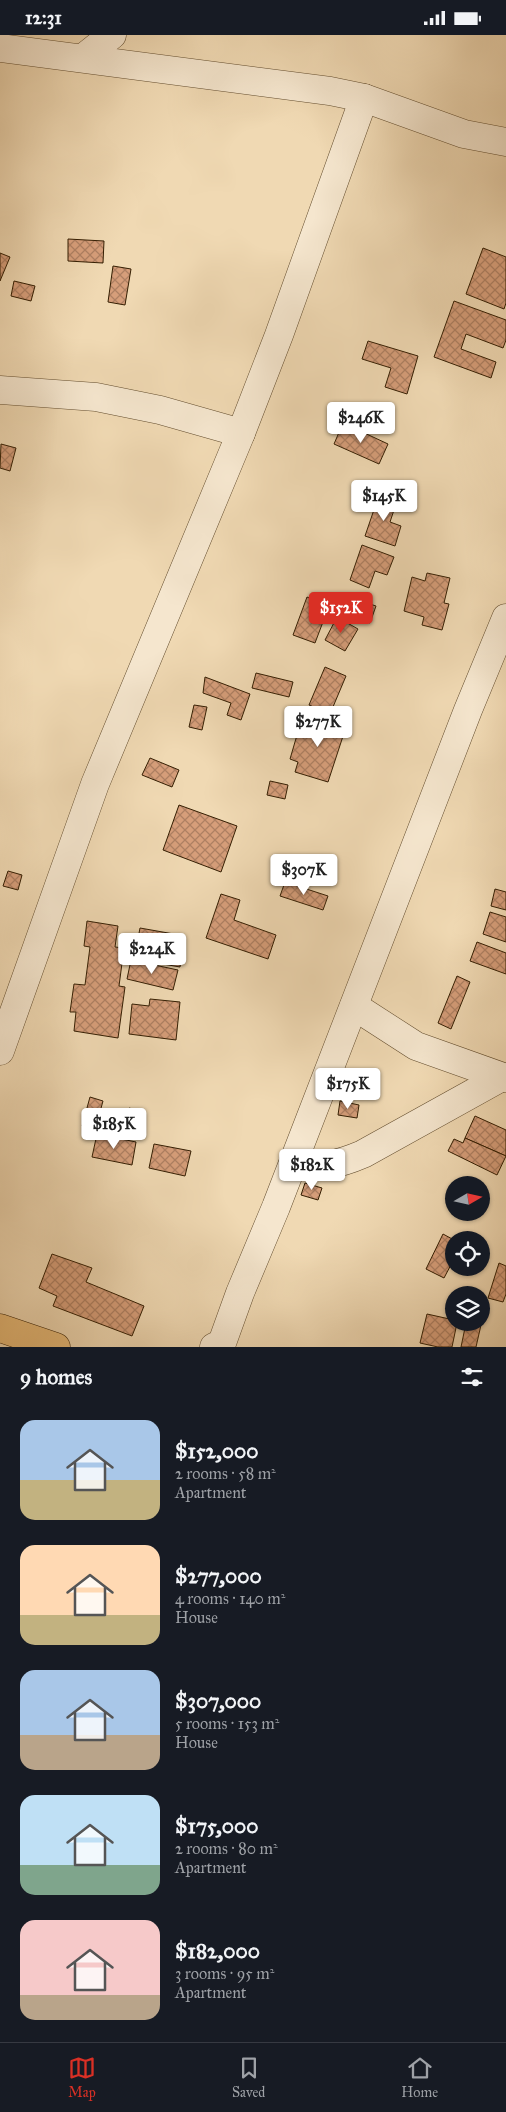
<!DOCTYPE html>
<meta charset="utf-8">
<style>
body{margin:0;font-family:"IM FELL Great Primer",serif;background:#242831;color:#f1f3f6;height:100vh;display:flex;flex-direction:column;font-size:19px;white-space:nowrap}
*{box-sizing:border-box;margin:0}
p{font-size:16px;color:#9ea1a6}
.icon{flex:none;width:28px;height:28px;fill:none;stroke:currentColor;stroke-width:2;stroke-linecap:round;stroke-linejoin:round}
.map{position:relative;height:1312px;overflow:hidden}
.sheet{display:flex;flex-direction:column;background:#171b24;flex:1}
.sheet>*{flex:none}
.needle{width:32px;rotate:81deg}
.buttons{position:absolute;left:445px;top:1141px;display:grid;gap:10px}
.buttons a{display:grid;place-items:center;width:45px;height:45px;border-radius:50%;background:#171b24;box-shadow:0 1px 4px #0004;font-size:25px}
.price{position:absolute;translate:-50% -42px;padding:0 11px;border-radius:5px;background:#fff;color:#222;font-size:16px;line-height:32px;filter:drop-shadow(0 1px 2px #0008)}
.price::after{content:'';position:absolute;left:50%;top:30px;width:15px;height:11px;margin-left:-8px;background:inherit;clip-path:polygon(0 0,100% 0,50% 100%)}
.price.current{background:#d93025;color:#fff}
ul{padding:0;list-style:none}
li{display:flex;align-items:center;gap:15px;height:125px;padding:0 20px}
li span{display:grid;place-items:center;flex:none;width:140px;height:100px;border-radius:15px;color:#555}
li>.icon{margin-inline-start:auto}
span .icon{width:60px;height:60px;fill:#fffc;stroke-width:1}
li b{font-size:21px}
h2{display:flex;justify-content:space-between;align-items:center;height:60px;padding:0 20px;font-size:21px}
.status{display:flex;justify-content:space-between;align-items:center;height:35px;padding:0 25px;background:#171b24;direction:ltr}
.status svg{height:14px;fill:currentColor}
.tabs{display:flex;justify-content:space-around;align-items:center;height:70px;border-top:1px solid #363941;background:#171b24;font-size:14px;color:#9ea1a6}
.tabs a{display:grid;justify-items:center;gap:2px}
.tabs .current{color:#d93025}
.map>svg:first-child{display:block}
.building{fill:url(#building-cross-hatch);stroke:#341e02}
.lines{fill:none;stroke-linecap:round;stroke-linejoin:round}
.minor-casing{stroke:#634d2e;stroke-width:29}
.highway-casing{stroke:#341e02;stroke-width:29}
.minor{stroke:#f5e6ce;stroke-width:28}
.highway{stroke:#e8bc7a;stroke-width:28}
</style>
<div class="status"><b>12:31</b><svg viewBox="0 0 49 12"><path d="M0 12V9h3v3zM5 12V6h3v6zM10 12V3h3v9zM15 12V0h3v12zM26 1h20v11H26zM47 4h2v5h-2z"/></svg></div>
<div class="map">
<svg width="506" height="1312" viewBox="0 0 506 1312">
<defs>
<pattern id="building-cross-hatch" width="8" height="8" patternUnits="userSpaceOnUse" patternTransform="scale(1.25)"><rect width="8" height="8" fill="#d69e7a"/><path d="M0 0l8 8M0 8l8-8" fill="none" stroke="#ae8062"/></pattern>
</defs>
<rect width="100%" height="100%" fill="#f0d9b3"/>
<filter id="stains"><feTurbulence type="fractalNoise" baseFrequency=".004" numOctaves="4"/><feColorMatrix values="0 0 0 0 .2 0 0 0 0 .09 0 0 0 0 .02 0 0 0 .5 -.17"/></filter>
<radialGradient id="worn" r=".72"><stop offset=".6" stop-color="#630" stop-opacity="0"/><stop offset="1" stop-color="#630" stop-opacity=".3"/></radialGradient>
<g class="building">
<path d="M68,204l36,2 -1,22 -35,-2z"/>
<path d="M483,213l23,9v46l-2,6 -38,-15z"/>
<path d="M0,218l10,4 -10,24z"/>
<path d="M113,231l18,3 -6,36 -17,-3z"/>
<path d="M14,246l21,5 -4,15 -20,-5z"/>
<path d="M454,266l52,19v20l-3,8 -37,-14 -5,15 35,13 -5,16 -57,-21z"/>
<path d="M368,306l50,15 -11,38 -22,-7 6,-19 -29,-9z"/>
<path d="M343,388l45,21 -9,20 -45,-20z"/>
<path d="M1,409l15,4 -6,23 -10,-3z"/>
<path d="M379,460l18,6 -7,21 11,4 -6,20 -30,-10z"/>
<path d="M362,510l32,12 -7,18 -12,-4 -6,17 -19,-8z"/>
<path d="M427,538l23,5 -6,25 5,1 -7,26 -20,-5 2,-8 -20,-6 8,-34 13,4z"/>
<path d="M342,560l34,11 -6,17 -34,-11z"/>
<path d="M307,562l22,9 -14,37 -22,-8z"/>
<path d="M337,582l21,12 -13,22 -20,-11z"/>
<path d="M325,632l21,9 -16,38 -21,-9z"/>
<path d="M256,638l37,9 -4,15 -37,-9z"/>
<path d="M205,642l45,17 -9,26 -14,-5 4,-12 -28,-10z"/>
<path d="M194,670l13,2 -5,23 -13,-3z"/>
<path d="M311,680l35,12 -18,55 -33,-10 3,-10 -8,-3 7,-24 6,2z"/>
<path d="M150,723l29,12 -7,17 -30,-12z"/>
<path d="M270,746l18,4 -3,14 -18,-4z"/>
<path d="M179,770l58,21 -16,46 -58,-22z"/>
<path d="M8,836l14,4 -4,15 -15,-4z"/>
<path d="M285,847l43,14 -5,14 -43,-14z"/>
<path d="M495,854l11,3v18l-15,-4z"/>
<path d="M221,859l19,6 -6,20 42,15 -8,24 -62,-21z"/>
<path d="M490,877l16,5v25l-23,-8z"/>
<path d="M87,886l31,5 -3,21 9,1 -5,38 6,1 -7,51 -44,-7 2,-19h-6l4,-28 11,1 5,-38 -6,-1z"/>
<path d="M140,893l45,8 -5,31 -17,-3 3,-15 -29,-5z"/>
<path d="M477,907l29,11v21l-36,-13z"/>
<path d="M131,925l47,10 -5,20 -46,-11z"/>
<path d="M457,941l13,6 -19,47 -13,-6z"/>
<path d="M150,964l30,3 -4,38 -47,-6 3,-30 17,2z"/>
<path d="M90,1062l13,4 -8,29 -13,-4z"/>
<path d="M340,1066l19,4 -2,13 -19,-3z"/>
<path d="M129,1073l15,4 -8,25 -15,-4z"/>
<path d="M475,1081l31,14v26l-41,-18z"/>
<path d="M97,1099l39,8 -4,23 -40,-8z"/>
<path d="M465,1103l41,18 -9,19 -49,-24 6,-12 9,4z"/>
<path d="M154,1109l37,7 -6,25 -36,-8z"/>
<path d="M305,1148l17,5 -4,12 -17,-5z"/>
<path d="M443,1199l11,6v19l-10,19 -18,-9z"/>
<path d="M52,1219l40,14 -6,14 58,24 -12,30 -79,-30 4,-10 -18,-8z"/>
<path d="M499,1228l7,3v28l-3,8 -15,-4z"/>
<path d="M427,1279l27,6v3h3l-5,24h-14l-18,-4z"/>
<path d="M466,1288l15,2 -5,22h-15z"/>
</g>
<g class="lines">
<g class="minor-casing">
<g id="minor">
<path d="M0,13l330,43 34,7 100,36 42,8"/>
<path d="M83,23l29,-23"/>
<path d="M0,355l96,7 64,13 81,23"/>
<path d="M354,971l62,40 90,32"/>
<path d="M0,1016l95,-267 146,-351 38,-98 85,-237"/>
<path d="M293,1130c29,2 42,1 70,-11l139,-77"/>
<path d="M214,1312l8,-4 18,-50 36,-86 192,-497 38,-92"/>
</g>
</g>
<g class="highway-casing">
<path id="highway" d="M0,1293l56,19"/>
</g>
<use href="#minor" class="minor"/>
<use href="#highway" class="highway"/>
</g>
<rect width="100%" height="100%" filter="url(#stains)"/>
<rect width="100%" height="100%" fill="url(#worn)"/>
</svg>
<div class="buttons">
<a><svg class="needle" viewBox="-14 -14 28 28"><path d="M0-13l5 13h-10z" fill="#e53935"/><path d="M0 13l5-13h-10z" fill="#9ea1a6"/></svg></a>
<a><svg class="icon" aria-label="locate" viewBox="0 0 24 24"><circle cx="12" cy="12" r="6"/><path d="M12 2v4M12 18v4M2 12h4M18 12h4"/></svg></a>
<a><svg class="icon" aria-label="layers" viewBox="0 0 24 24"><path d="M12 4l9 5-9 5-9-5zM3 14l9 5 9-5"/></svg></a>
</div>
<b class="price" style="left:361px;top:409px">$246K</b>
<b class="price" style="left:384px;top:487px">$145K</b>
<b class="price current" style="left:341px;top:599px">$152K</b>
<b class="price" style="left:318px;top:713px">$277K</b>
<b class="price" style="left:304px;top:861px">$307K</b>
<b class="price" style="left:152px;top:940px">$224K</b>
<b class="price" style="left:348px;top:1075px">$175K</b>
<b class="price" style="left:114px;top:1115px">$185K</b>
<b class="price" style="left:312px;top:1156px">$182K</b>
</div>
<section class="sheet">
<h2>9 homes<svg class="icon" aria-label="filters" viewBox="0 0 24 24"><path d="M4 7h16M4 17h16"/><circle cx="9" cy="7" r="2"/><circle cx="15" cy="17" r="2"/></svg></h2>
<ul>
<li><span style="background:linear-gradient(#a9c7e8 60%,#c2b280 0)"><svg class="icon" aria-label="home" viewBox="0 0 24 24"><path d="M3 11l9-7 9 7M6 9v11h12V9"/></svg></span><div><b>$152,000</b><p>2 rooms · 58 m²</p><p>Apartment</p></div></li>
<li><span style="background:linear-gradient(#ffd9b3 70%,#c2b280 0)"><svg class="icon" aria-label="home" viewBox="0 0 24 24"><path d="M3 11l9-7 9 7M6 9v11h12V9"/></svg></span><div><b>$277,000</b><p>4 rooms · 140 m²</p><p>House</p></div></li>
<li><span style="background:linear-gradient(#a9c7e8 65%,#b9a48a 0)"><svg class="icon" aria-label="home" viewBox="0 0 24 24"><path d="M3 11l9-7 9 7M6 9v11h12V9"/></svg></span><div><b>$307,000</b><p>5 rooms · 153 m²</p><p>House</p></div></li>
<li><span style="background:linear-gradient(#bfe0f5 70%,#7fa58c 0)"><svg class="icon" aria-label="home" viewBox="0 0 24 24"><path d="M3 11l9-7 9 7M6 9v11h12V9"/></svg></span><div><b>$175,000</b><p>2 rooms · 80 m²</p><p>Apartment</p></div></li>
<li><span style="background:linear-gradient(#f6c9c9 75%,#b9a48a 0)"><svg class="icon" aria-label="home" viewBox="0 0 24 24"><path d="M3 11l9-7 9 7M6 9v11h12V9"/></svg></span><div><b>$182,000</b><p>3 rooms · 95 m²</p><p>Apartment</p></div></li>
</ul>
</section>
<nav class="tabs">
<a class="current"><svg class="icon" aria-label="map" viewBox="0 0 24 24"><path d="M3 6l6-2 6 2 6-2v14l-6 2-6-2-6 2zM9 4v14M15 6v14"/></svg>Map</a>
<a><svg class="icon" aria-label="saved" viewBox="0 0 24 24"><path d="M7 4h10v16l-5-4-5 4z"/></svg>Saved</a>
<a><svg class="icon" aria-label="home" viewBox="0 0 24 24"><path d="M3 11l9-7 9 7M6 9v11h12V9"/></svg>Home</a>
</nav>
